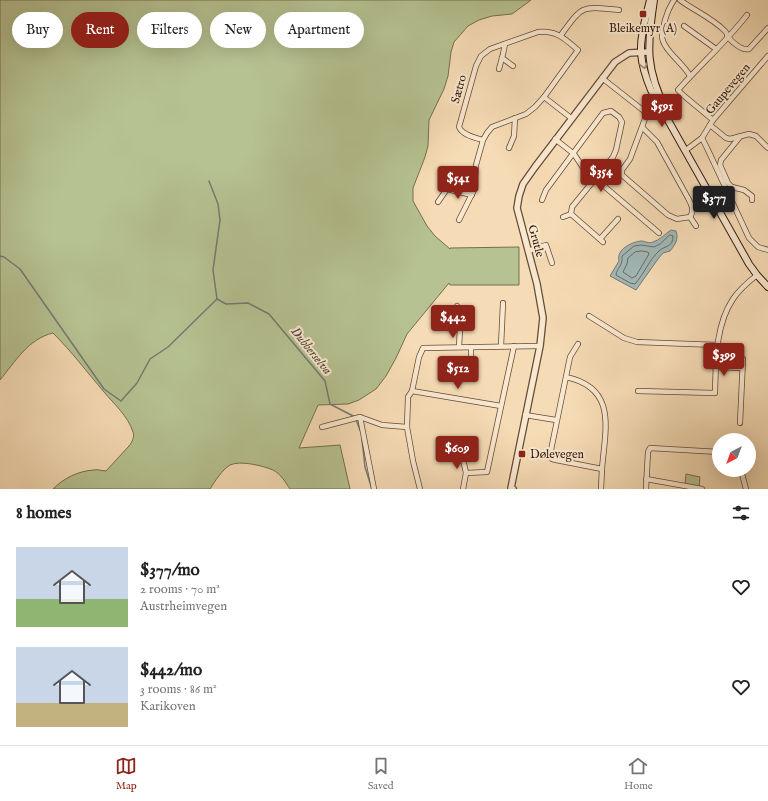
<!DOCTYPE html>
<meta charset="utf-8">
<style>
body{margin:0;font-family:"IM FELL English",serif;background:#f2f2f2;color:#202124;height:100vh;display:flex;flex-direction:column;font-size:15px;white-space:nowrap}
*{box-sizing:border-box;margin:0}
p{font-size:13px;color:#757577}
.icon{flex:none;width:22px;height:22px;fill:none;stroke:currentColor;stroke-width:2;stroke-linecap:round;stroke-linejoin:round}
.map{position:relative;height:489px;overflow:hidden}
.panel{display:flex;flex-direction:column;background:#fff;flex:1}
.panel>*{flex:none}
.guide{position:absolute;left:12px;top:12px;width:400px;height:36px;display:flex;gap:8px}
.needle{width:26px;rotate:221deg}
.buttons{position:absolute;left:712px;top:433px;display:grid;gap:8px}
.buttons a{display:grid;place-items:center;width:44px;height:44px;border-radius:50%;background:#fff;box-shadow:0 4px 16px #0002;font-size:20px}
.price{position:absolute;translate:-50% -34px;padding:0 9px;border-radius:4px;background:#8f2418;color:#fff;font-size:13px;line-height:26px;filter:drop-shadow(0 1px 2px #0008)}
.price::after{content:'';position:absolute;left:50%;top:24px;width:12px;height:9px;margin-left:-6px;background:inherit;clip-path:polygon(0 0,100% 0,50% 100%)}
.price.on{background:#222;color:#fff}
ul{padding:0;list-style:none}
li{display:flex;align-items:center;gap:12px;height:100px;padding:0 16px}
li span{display:grid;place-items:center;flex:none;width:112px;height:80px;border-radius:0px;color:#555}
li>.icon{margin-inline-start:auto}
span .icon{width:48px;height:48px;fill:#fffc;stroke-width:1}
li b{font-size:17px}
h2{display:flex;justify-content:space-between;align-items:center;height:48px;padding:0 16px;font-size:17px}
.pill{padding:0 14px;border-radius:18px;background:#fff;box-shadow:0 4px 16px #0002;font-size:14px;line-height:36px}
.pill.on{background:#8f2418;color:#fff}
.tab-bar{display:flex;justify-content:space-around;align-items:center;height:56px;border-top:1px solid #e0e0e0;background:#fff;font-size:11px;color:#757577}
.tab-bar a{display:grid;justify-items:center;gap:2px}
.tab-bar .on{color:#8f2418}
.map>svg:first-child{display:block}
.green{fill:#b6c292;stroke:#766e4e}
.water{fill:#a1b9b9;stroke:#767973}
.lines{fill:none;stroke-linecap:round;stroke-linejoin:round}
.shore{stroke:#6b6a62;stroke-width:1}
.stream{stroke:#767973;stroke-width:1.5}
.minor-casing{stroke:#654a35;stroke-width:6}
.tertiary-casing{stroke:#654a35;stroke-width:8}
.secondary-casing{stroke:#351a0a;stroke-width:8}
.minor{stroke:#f9e8d0;stroke-width:4.5}
.tertiary{stroke:#f9e8d0;stroke-width:5.5}
.secondary{stroke:#f9e8d0;stroke-width:6}
.oneway{stroke:#a18b77}
.poi-dot{fill:#8f2418;stroke:#f9e8d0;stroke-width:1.5}
.labels{text-anchor:middle;dominant-baseline:central;stroke-width:4;stroke-linejoin:round;paint-order:stroke}
.poi-label{font-size:12px;fill:#351a0a;stroke:#f9e8d0}
.street-label{font-size:12px;fill:#351a0a;stroke:#f9e8d0}
.water-label{font-size:13px;font-style:italic;fill:#554a3f;stroke:#f9e8d0}
</style>
<div class="map">
<svg width="768" height="489" viewBox="0 0 768 489">
<rect width="100%" height="100%" fill="#f6dcb6"/>
<filter id="stains"><feTurbulence type="fractalNoise" baseFrequency=".005" numOctaves="4"/><feColorMatrix values="0 0 0 0 .2 0 0 0 0 .09 0 0 0 0 .02 0 0 0 .5 -.17"/></filter>
<radialGradient id="worn" r=".72"><stop offset=".6" stop-color="#630" stop-opacity="0"/><stop offset="1" stop-color="#630" stop-opacity=".3"/></radialGradient>
<g class="green">
<path d="M0,0h531l-19,14 -20,2 -13,4 -11,6 -14,16 -3,10 -3,24 -4,13 -15,31 -1,26 -3,11 -12,31v13l14,25 8,10 15,13v-1l69,-1v38h-69l-1,-2 -42,51 -11,24 -10,18 -10,13 -17,11 -11,4 -30,1 -19,43 41,-3 10,44h-60c-4,-6 -10,-16 -17,-19 -9,-4 -33,-10 -43,-5 -8,5 -15,16 -20,24h-157c11,-11 25,-18 41,-19 4,-1 8,1 12,1l23,-25c3,-4 6,-9 4,-14 -5,-16 -19,-28 -29,-40 -17,-20 -32,-40 -51,-59 -25,6 -38,29 -53,47z"/>
<path d="M686,474l14,3 -1,10 -14,-3z"/>
</g>
<path class="water" d="M671,230l5,1c3,8 -1,14 -6,20l-7,2 -5,6 -22,31 -26,-14 9,-15c-3,-12 13,-19 22,-20 4,0 8,3 12,1 7,-2 12,-8 18,-12z"/>
<g class="lines">
<g class="shore">
<path d="M670,235l3,1c0,12 -8,9 -14,15 -10,9 -15,23 -24,33l-5,-1 -14,-8c1,-8 7,-8 6,-19l12,-10 7,-1 13,2 6,-3z"/>
<path d="M642,251l6,1 1,2 -13,22 -4,2 -9,-6 4,-8 1,-6 7,-6z"/>
</g>
<g class="stream">
<path d="M209,181l9,23 2,16 -7,50 4,29"/>
<path d="M0,256l4,1 16,12 84,120 17,12 16,-18 13,-24 18,-12 49,-48"/>
<path d="M217,299l9,5 22,-1 21,11 56,67 5,23 25,13 5,13"/>
<path d="M362,440l3,27 7,22"/>
</g>
<g class="minor-casing">
<g id="minor">
<path d="M674,0c-4,6 -7,13 -9,20 -1,5 -3,11 -3,16 0,13 22,28 28,40"/>
<path d="M680,0c15,11 32,18 45,31 4,5 0,1 3,6 4,5 14,14 21,12l19,-21"/>
<path d="M684,26l32,23"/>
<path d="M561,35c22,-30 20,-29 58,-25"/>
<path d="M502,58l11,8"/>
<path d="M499,69l4,-15 2,-10"/>
<path d="M602,78l42,33 2,5 -16,43 -8,11v5l46,40 9,4 13,-2c5,-7 1,-13 -2,-19l-31,-56 -15,-15"/>
<path d="M544,97l27,21"/>
<path d="M713,120l-30,-25 -5,-5c23,-26 48,-48 69,-75"/>
<path d="M710,125l16,13 4,1 19,-5 7,2 12,12"/>
<path d="M738,137l1,1 -18,22 -1,5 8,18 4,4 12,3 8,6v4"/>
<path d="M702,138l5,10 42,90 9,9 10,3"/>
<path d="M555,139l19,15 10,15 75,64"/>
<path d="M509,148l5,-12 1,-18"/>
<path d="M686,150l16,-12 11,-18 55,-64"/>
<path d="M542,200l4,-10 57,-77 8,-2 8,6 3,5 -6,28 -3,7 -41,50 -1,7 32,28"/>
<path d="M438,202l9,-13 25,6"/>
<path d="M563,217l8,-3"/>
<path d="M690,217l6,9"/>
<path d="M459,220l15,-30 2,-25 7,-25 4,-7 5,-6 34,-13 9,-7 9,-10 34,-47c-13,-11 -21,-20 -40,-18l-48,17 -9,7 -5,10 -17,61c3,8 17,11 24,13"/>
<path d="M600,239l18,-20"/>
<path d="M528,251l18,-6 6,18"/>
<path d="M457,306l4,5 -2,36"/>
<path d="M589,316l35,22 13,4 80,3"/>
<path d="M501,346l2,-43"/>
<path d="M471,347v15"/>
<path d="M716,367l26,1"/>
<path d="M566,377c52,11 39,53 36,92l-46,-9 -4,-1 -2,-4 20,-98 8,-13"/>
<path d="M412,391l89,15"/>
<path d="M638,391l77,2c1,-31 0,-67 18,-94 6,-9 15,-17 24,-24"/>
<path d="M525,415l31,5"/>
<path d="M360,417l22,8 25,2 6,34 7,28"/>
<path d="M740,423l3,-64"/>
<path d="M322,427l38,-10 14,72"/>
<path d="M407,427l1,-30 4,-6 7,-34 4,-9 117,-2"/>
<path d="M461,450l5,23 -3,16"/>
<path d="M741,470l5,19"/>
<path d="M466,473l21,-1 27,-126"/>
<path d="M646,479l56,10"/>
<path d="M601,489l1,-20"/>
<path d="M646,489l2,-37 2,-4 69,4"/>
</g>
</g>
<g class="tertiary-casing">
<path id="tertiary" d="M513,489l-2,-1 29,-142 3,-28 -6,-34 -20,-76 2,-12 4,-12 12,-17 80,-105 14,-9 19,-1"/>
</g>
<g class="secondary-casing">
<g id="secondary">
<path d="M650,0c-4,17 -10,36 -9,53 1,13 5,25 10,37l98,174 8,11 11,12"/>
<path d="M654,0c-7,46 -9,69 13,112"/>
</g>
</g>
<use href="#minor" class="minor"/>
<use href="#tertiary" class="tertiary"/>
<use href="#secondary" class="secondary"/>
</g>
<defs><path id="oneway-chevron" d="M-2-3.5L2.5 0L-2 3.5" fill="none" stroke-width="1.6" stroke-linecap="round" stroke-linejoin="round"/></defs>
<use class="oneway" href="#oneway-chevron" transform="translate(644 66) rotate(78)"/>
<g class="poi-dot">
<rect x="639" y="10" width="8" height="8" rx="2"/>
<rect x="518" y="450" width="8" height="8" rx="2"/>
</g>
<g class="labels">
<g class="poi-label">
<text x="643" y="28">Bleikemyr (A)</text>
<text x="530" y="454" text-anchor="start">Dølevegen</text>
</g>
<g class="street-label">
<text transform="translate(459 89) rotate(-75)">Sætro</text>
<text transform="translate(728 89) rotate(-50)">Gaupevegen</text>
<text transform="translate(536 241) rotate(75)">Grutle</text>
</g>
<g class="water-label">
<text transform="translate(311 351) rotate(51)">Dubberselva</text>
</g>
</g>
<rect width="100%" height="100%" filter="url(#stains)"/>
<rect width="100%" height="100%" fill="url(#worn)"/>
</svg>
<div class="buttons">
<a><svg class="needle" viewBox="-14 -14 28 28"><path d="M0-13l5 13h-10z" fill="#e53935"/><path d="M0 13l5-13h-10z" fill="#757577"/></svg></a>
</div>
<b class="price" style="left:662px;top:128px">$591</b>
<b class="price" style="left:601px;top:193px">$354</b>
<b class="price" style="left:458px;top:200px">$541</b>
<b class="price on" style="left:714px;top:220px">$377</b>
<b class="price" style="left:453px;top:339px">$442</b>
<b class="price" style="left:724px;top:377px">$399</b>
<b class="price" style="left:458px;top:390px">$512</b>
<b class="price" style="left:457px;top:470px">$609</b>
<div class="guide">
<a class="pill">Buy</a>
<a class="pill on">Rent</a>
<a class="pill">Filters</a>
<a class="pill">New</a>
<a class="pill">Apartment</a>
</div>
</div>
<section class="panel">
<h2>8 homes<svg class="icon" aria-label="filters" viewBox="0 0 24 24"><path d="M4 7h16M4 17h16"/><circle cx="9" cy="7" r="2"/><circle cx="15" cy="17" r="2"/></svg></h2>
<ul>
<li><span style="background:linear-gradient(#c9d6e8 65%,#8fb573 0)"><svg class="icon" aria-label="home" viewBox="0 0 24 24"><path d="M3 11l9-7 9 7M6 9v11h12V9"/></svg></span><div><b>$377/mo</b><p>2 rooms · 70 m²</p><p>Austrheimvegen</p></div><svg class="icon" aria-label="heart" viewBox="0 0 24 24"><path d="M12 20l-8-8c-3-5 5-10 8-4 3-6 11-1 8 4z"/></svg></li>
<li><span style="background:linear-gradient(#c9d6e8 70%,#c2b280 0)"><svg class="icon" aria-label="home" viewBox="0 0 24 24"><path d="M3 11l9-7 9 7M6 9v11h12V9"/></svg></span><div><b>$442/mo</b><p>3 rooms · 86 m²</p><p>Karikoven</p></div><svg class="icon" aria-label="heart" viewBox="0 0 24 24"><path d="M12 20l-8-8c-3-5 5-10 8-4 3-6 11-1 8 4z"/></svg></li>
</ul>
</section>
<nav class="tab-bar">
<a class="on"><svg class="icon" aria-label="map" viewBox="0 0 24 24"><path d="M3 6l6-2 6 2 6-2v14l-6 2-6-2-6 2zM9 4v14M15 6v14"/></svg>Map</a>
<a><svg class="icon" aria-label="saved" viewBox="0 0 24 24"><path d="M7 4h10v16l-5-4-5 4z"/></svg>Saved</a>
<a><svg class="icon" aria-label="home" viewBox="0 0 24 24"><path d="M3 11l9-7 9 7M6 9v11h12V9"/></svg>Home</a>
</nav>
